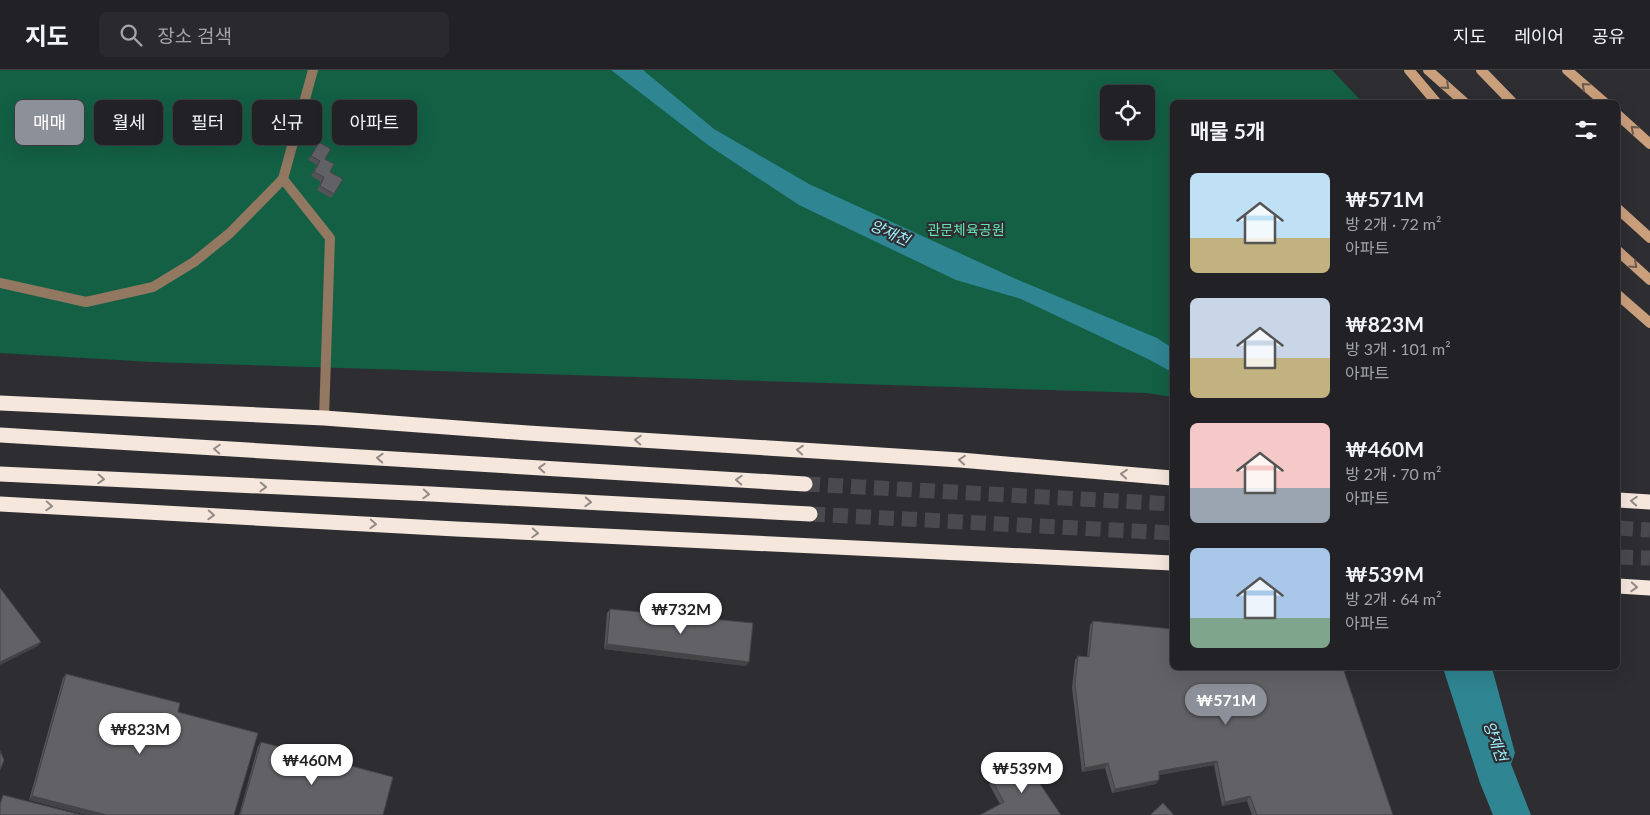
<!DOCTYPE html>
<html lang="ko">
<meta charset="utf-8">
<style>
body{margin:0;font-family:Lato,"Noto Sans KR",sans-serif;background:#2a2a2e;color:#f1f3f6;height:100vh;display:flex;flex-direction:column;font-size:19px;white-space:nowrap}
*{box-sizing:border-box;margin:0}
p{font-size:16px;color:#a2a4a7}
.icon{flex:none;width:28px;height:28px;fill:none;stroke:currentColor;stroke-width:2;stroke-linecap:round;stroke-linejoin:round}
.map{position:relative;flex:1;overflow:hidden}
.sheet{position:absolute;left:1170px;top:30px;width:450px;height:570px;display:flex;flex-direction:column;background:#222226;border-radius:8px;box-shadow:0 5px 20px #0002,0 0 0 1px #3f3f43}
.sheet>*{flex:none}
.guide{position:absolute;left:15px;top:30px;width:475px;height:45px;display:flex;gap:10px}
.tools{position:absolute;left:1100px;top:15px;display:grid;gap:10px}
.tools a{display:grid;place-items:center;width:55px;height:55px;border-radius:8px;background:#222226;box-shadow:0 5px 20px #0002,0 0 0 1px #3f3f43;font-size:25px}
.price{position:absolute;translate:-50% -42px;padding:0 11px;border-radius:18px;background:#fff;color:#222;font-size:16px;line-height:32px;filter:drop-shadow(0 1px 2px #0008)}
.price::after{content:'';position:absolute;left:50%;top:30px;width:15px;height:11px;margin-left:-8px;background:inherit;clip-path:polygon(0 0,100% 0,50% 100%)}
.price.current{background:#8c9099;color:#fff}
ul{padding:0;list-style:none}
li{display:flex;align-items:center;gap:15px;height:125px;padding:0 20px}
li span{display:grid;place-items:center;flex:none;width:140px;height:100px;border-radius:8px;color:#555}
li>.icon{margin-inline-start:auto}
span .icon{width:60px;height:60px;fill:#fffc;stroke-width:1}
li b{font-size:21px}
h2{display:flex;justify-content:space-between;align-items:center;height:60px;padding:0 20px;font-size:21px}
.pill{padding:0 18px;border-radius:8px;background:#222226;box-shadow:0 5px 20px #0002,0 0 0 1px #3f3f43;font-size:18px;line-height:45px}
.pill.current{background:#8c9099;color:#fff}
header{display:flex;align-items:center;gap:30px;box-sizing:border-box;height:70px;padding:0 25px;background:#222226;border-bottom:1px solid #3f3f43}
header strong{font-size:24px}
nav{display:flex;gap:28px;margin-inline-start:auto;font-size:18px}
.search{width:350px;height:45px;background:#2a2a2e;display:flex;align-items:center;gap:12px;box-sizing:border-box;padding:0 18px;border-radius:8px;color:#a2a4a7;font-size:19px}
.map>svg:first-child{display:block}
.green{fill:#136045;fill-rule:evenodd}
.water{fill:#2f8592}
.lines{fill:none;stroke-linecap:round;stroke-linejoin:round}
.highway-tunnel{stroke:#4a4a4e;stroke-width:15;stroke-dasharray:15 8;stroke-linecap:butt}
.street{stroke:#927761;stroke-width:10}
.secondary{stroke:#ca9f7c;stroke-width:10}
.highway{stroke:#f5e7dc;stroke-width:15}
.wall{fill:#535358}
.shaded-wall{fill:#444447}
.building{fill:#616166;stroke:#444447}
.oneway{stroke:#6c5b50}
.oneway2{stroke:#928a87}
.labels{text-anchor:middle;dominant-baseline:central;stroke-width:4.5;stroke-linejoin:round;paint-order:stroke}
.park-label{font-size:14px;fill:#67e3b1;stroke:#2e2e32}
.water-label{font-size:15px;font-style:italic;fill:#9feefc;stroke:#2e2e32}
</style>
<header>
<strong>지도</strong>
<div class="search"><svg class="icon" aria-label="search" viewBox="0 0 24 24"><circle cx="10" cy="10" r="6"/><path d="M15 15l6 6"/></svg>장소 검색</div>
<nav><a>지도</a><a>레이어</a><a>공유</a></nav>
</header>
<div class="map">
<svg width="1650" height="745" viewBox="0 0 1650 745">
<rect width="100%" height="100%" fill="#2e2e32"/>
<path class="green" d="M0,0h1332l30,32h-190v295l-25,-4 -995,-31 -152,-9zM1109,24h37v37h-37z"/>
<g class="water">
<path d="M611,0h32l71,59 95,55 207,95 141,59 15,10v24l-24,-13 -127,-60 -65,-19 -157,-75 -91,-60z"/>
<path d="M1443,598h49l23,85 -4,11 20,51h-38l-13,-32z"/>
</g>
<g class="lines">
<g class="highway-tunnel">
<path d="M805,414l367,20"/>
<path d="M810,444l362,19"/>
<path d="M1618,458l32,2"/>
<path d="M1618,487l32,1"/>
</g>
<g class="street">
<path d="M313,0l-30,109 47,59 -6,180"/>
<path d="M0,213l86,19 67,-15 41,-25 36,-29 53,-54"/>
</g>
<g class="secondary">
<path d="M1409,0l27,32"/>
<path d="M1428,0l36,32"/>
<path d="M1481,0l31,32"/>
<path d="M1567,0l37,32"/>
<path d="M1618,45l32,29"/>
<path d="M1618,139l32,29"/>
<path d="M1618,181l32,29"/>
<path d="M1618,225l32,28"/>
</g>
<g class="highway">
<path d="M0,333l324,15 204,15 432,27 212,18"/>
<path d="M0,365l805,49"/>
<path d="M0,404l431,20 379,20"/>
<path d="M1618,430l32,2"/>
<path d="M0,434l456,25 716,34"/>
<path d="M1618,516l32,2"/>
</g>
</g>
<g class="wall">
<path d="M319,72l11,30 4,22 -3,4 -14,-8 4,-8 -10,-6 6,-11 -9,-5z"/>
<path d="M610,539l136,57 -142,-17 3,-36z"/>
<path d="M1093,551l300,194h-141l-5,-14 -25,5 -8,-41 -55,10 -3,9 -44,9 -7,-25 -23,4 -10,-84 3,-28 3,-4 9,1 3,-32z"/>
<path d="M66,604l112,38 56,103h-147l-58,-15 34,-122z"/>
<path d="M261,672l122,73h-144l19,-69z"/>
<path d="M992,710l69,35 -61,-11 -11,-20z"/>
</g>
<g class="shaded-wall">
<path d="M41,572l-3,4 -38,19v-3z"/>
<path d="M607,574l142,18 -3,4 -142,-17z"/>
<path d="M1217,691l-3,4 -58,10 3,-4z"/>
<path d="M1108,693l-3,5 -23,4 3,-4z"/>
<path d="M1159,710l-3,4 -44,9 3,-4z"/>
<path d="M32,726l75,19h-20l-58,-15z"/>
<path d="M1250,726l-3,5 -25,5 3,-4z"/>
</g>
<g class="building">
<path d="M319,72l12,7 -6,10 9,5 -4,8 13,7 -9,15 -14,-8 4,-9 -10,-5 6,-11 -9,-5z"/>
<path d="M0,518l41,54 -41,20z"/>
<path d="M610,539l143,14 -4,39 -142,-18z"/>
<path d="M1093,551l79,8v39h171l50,147h-136l-7,-19 -25,6 -8,-41 -58,10v9l-44,9 -7,-26 -23,5 -10,-84 3,-28 11,1z"/>
<path d="M66,604l114,29 -2,9 80,21 -24,82h-127l-75,-19z"/>
<path d="M261,672l132,35 -10,38h-143z"/>
<path d="M0,681l4,9 -4,10z"/>
<path d="M1024,690l37,55h-81l24,-13 -12,-22z"/>
<path d="M3,725l79,20h-82v-11z"/>
<path d="M1163,733l11,12h-24z"/>
</g>
<defs><path id="oneway-chevron" d="M-2-3.5L2.5 0L-2 3.5" fill="none" stroke-width="1.6" stroke-linecap="round" stroke-linejoin="round" transform="scale(1.25)"/></defs>
<g class="oneway">
<use href="#oneway-chevron" transform="translate(1446 16) rotate(42)"/>
<use href="#oneway-chevron" transform="translate(1585 16) rotate(-138)"/>
<use href="#oneway-chevron" transform="translate(1634 59) rotate(-138)"/>
<use href="#oneway-chevron" transform="translate(1634 195) rotate(42)"/>
</g>
<g class="oneway2">
<use href="#oneway-chevron" transform="translate(638 370) rotate(-177)"/>
<use href="#oneway-chevron" transform="translate(217 379) rotate(-177)"/>
<use href="#oneway-chevron" transform="translate(800 380) rotate(-176)"/>
<use href="#oneway-chevron" transform="translate(380 388) rotate(-177)"/>
<use href="#oneway-chevron" transform="translate(962 390) rotate(-175)"/>
<use href="#oneway-chevron" transform="translate(542 398) rotate(-177)"/>
<use href="#oneway-chevron" transform="translate(1124 404) rotate(-175)"/>
<use href="#oneway-chevron" transform="translate(101 409) rotate(3)"/>
<use href="#oneway-chevron" transform="translate(739 410) rotate(-177)"/>
<use href="#oneway-chevron" transform="translate(263 417) rotate(2)"/>
<use href="#oneway-chevron" transform="translate(426 424) rotate(3)"/>
<use href="#oneway-chevron" transform="translate(1634 431) rotate(-176)"/>
<use href="#oneway-chevron" transform="translate(588 432) rotate(3)"/>
<use href="#oneway-chevron" transform="translate(49 436) rotate(3)"/>
<use href="#oneway-chevron" transform="translate(211 445) rotate(3)"/>
<use href="#oneway-chevron" transform="translate(373 454) rotate(3)"/>
<use href="#oneway-chevron" transform="translate(535 463) rotate(3)"/>
<use href="#oneway-chevron" transform="translate(1634 517) rotate(3)"/>
</g>
<g class="labels">
<g class="park-label">
<text x="966" y="159">관문체육공원</text>
</g>
<g class="water-label">
<text transform="translate(890 162) rotate(24)">양재천</text>
<text transform="translate(1496 671) rotate(70)">양재천</text>
</g>
</g>
</svg>
<div class="tools">
<a><svg class="icon" aria-label="locate" viewBox="0 0 24 24"><circle cx="12" cy="12" r="6"/><path d="M12 2v4M12 18v4M2 12h4M18 12h4"/></svg></a>
</div>
<b class="price" style="left:681px;top:565px">₩732M</b>
<b class="price current" style="left:1226px;top:656px">₩571M</b>
<b class="price" style="left:140px;top:685px">₩823M</b>
<b class="price" style="left:312px;top:716px">₩460M</b>
<b class="price" style="left:1022px;top:724px">₩539M</b>
<div class="guide">
<a class="pill current">매매</a>
<a class="pill">월세</a>
<a class="pill">필터</a>
<a class="pill">신규</a>
<a class="pill">아파트</a>
</div>
<section class="sheet">
<h2>매물 5개<svg class="icon" aria-label="filters" viewBox="0 0 24 24"><path d="M4 7h16M4 17h16"/><circle cx="9" cy="7" r="2"/><circle cx="15" cy="17" r="2"/></svg></h2>
<ul>
<li><span style="background:linear-gradient(#bfe0f5 65%,#c2b280 0)"><svg class="icon" aria-label="home" viewBox="0 0 24 24"><path d="M3 11l9-7 9 7M6 9v11h12V9"/></svg></span><div><b>₩571M</b><p>방 2개 · 72 m²</p><p>아파트</p></div></li>
<li><span style="background:linear-gradient(#c9d6e8 60%,#c2b280 0)"><svg class="icon" aria-label="home" viewBox="0 0 24 24"><path d="M3 11l9-7 9 7M6 9v11h12V9"/></svg></span><div><b>₩823M</b><p>방 3개 · 101 m²</p><p>아파트</p></div></li>
<li><span style="background:linear-gradient(#f6c9c9 65%,#9aa5b1 0)"><svg class="icon" aria-label="home" viewBox="0 0 24 24"><path d="M3 11l9-7 9 7M6 9v11h12V9"/></svg></span><div><b>₩460M</b><p>방 2개 · 70 m²</p><p>아파트</p></div></li>
<li><span style="background:linear-gradient(#a9c7e8 70%,#7fa58c 0)"><svg class="icon" aria-label="home" viewBox="0 0 24 24"><path d="M3 11l9-7 9 7M6 9v11h12V9"/></svg></span><div><b>₩539M</b><p>방 2개 · 64 m²</p><p>아파트</p></div></li>
</ul>
</section>
</div>
